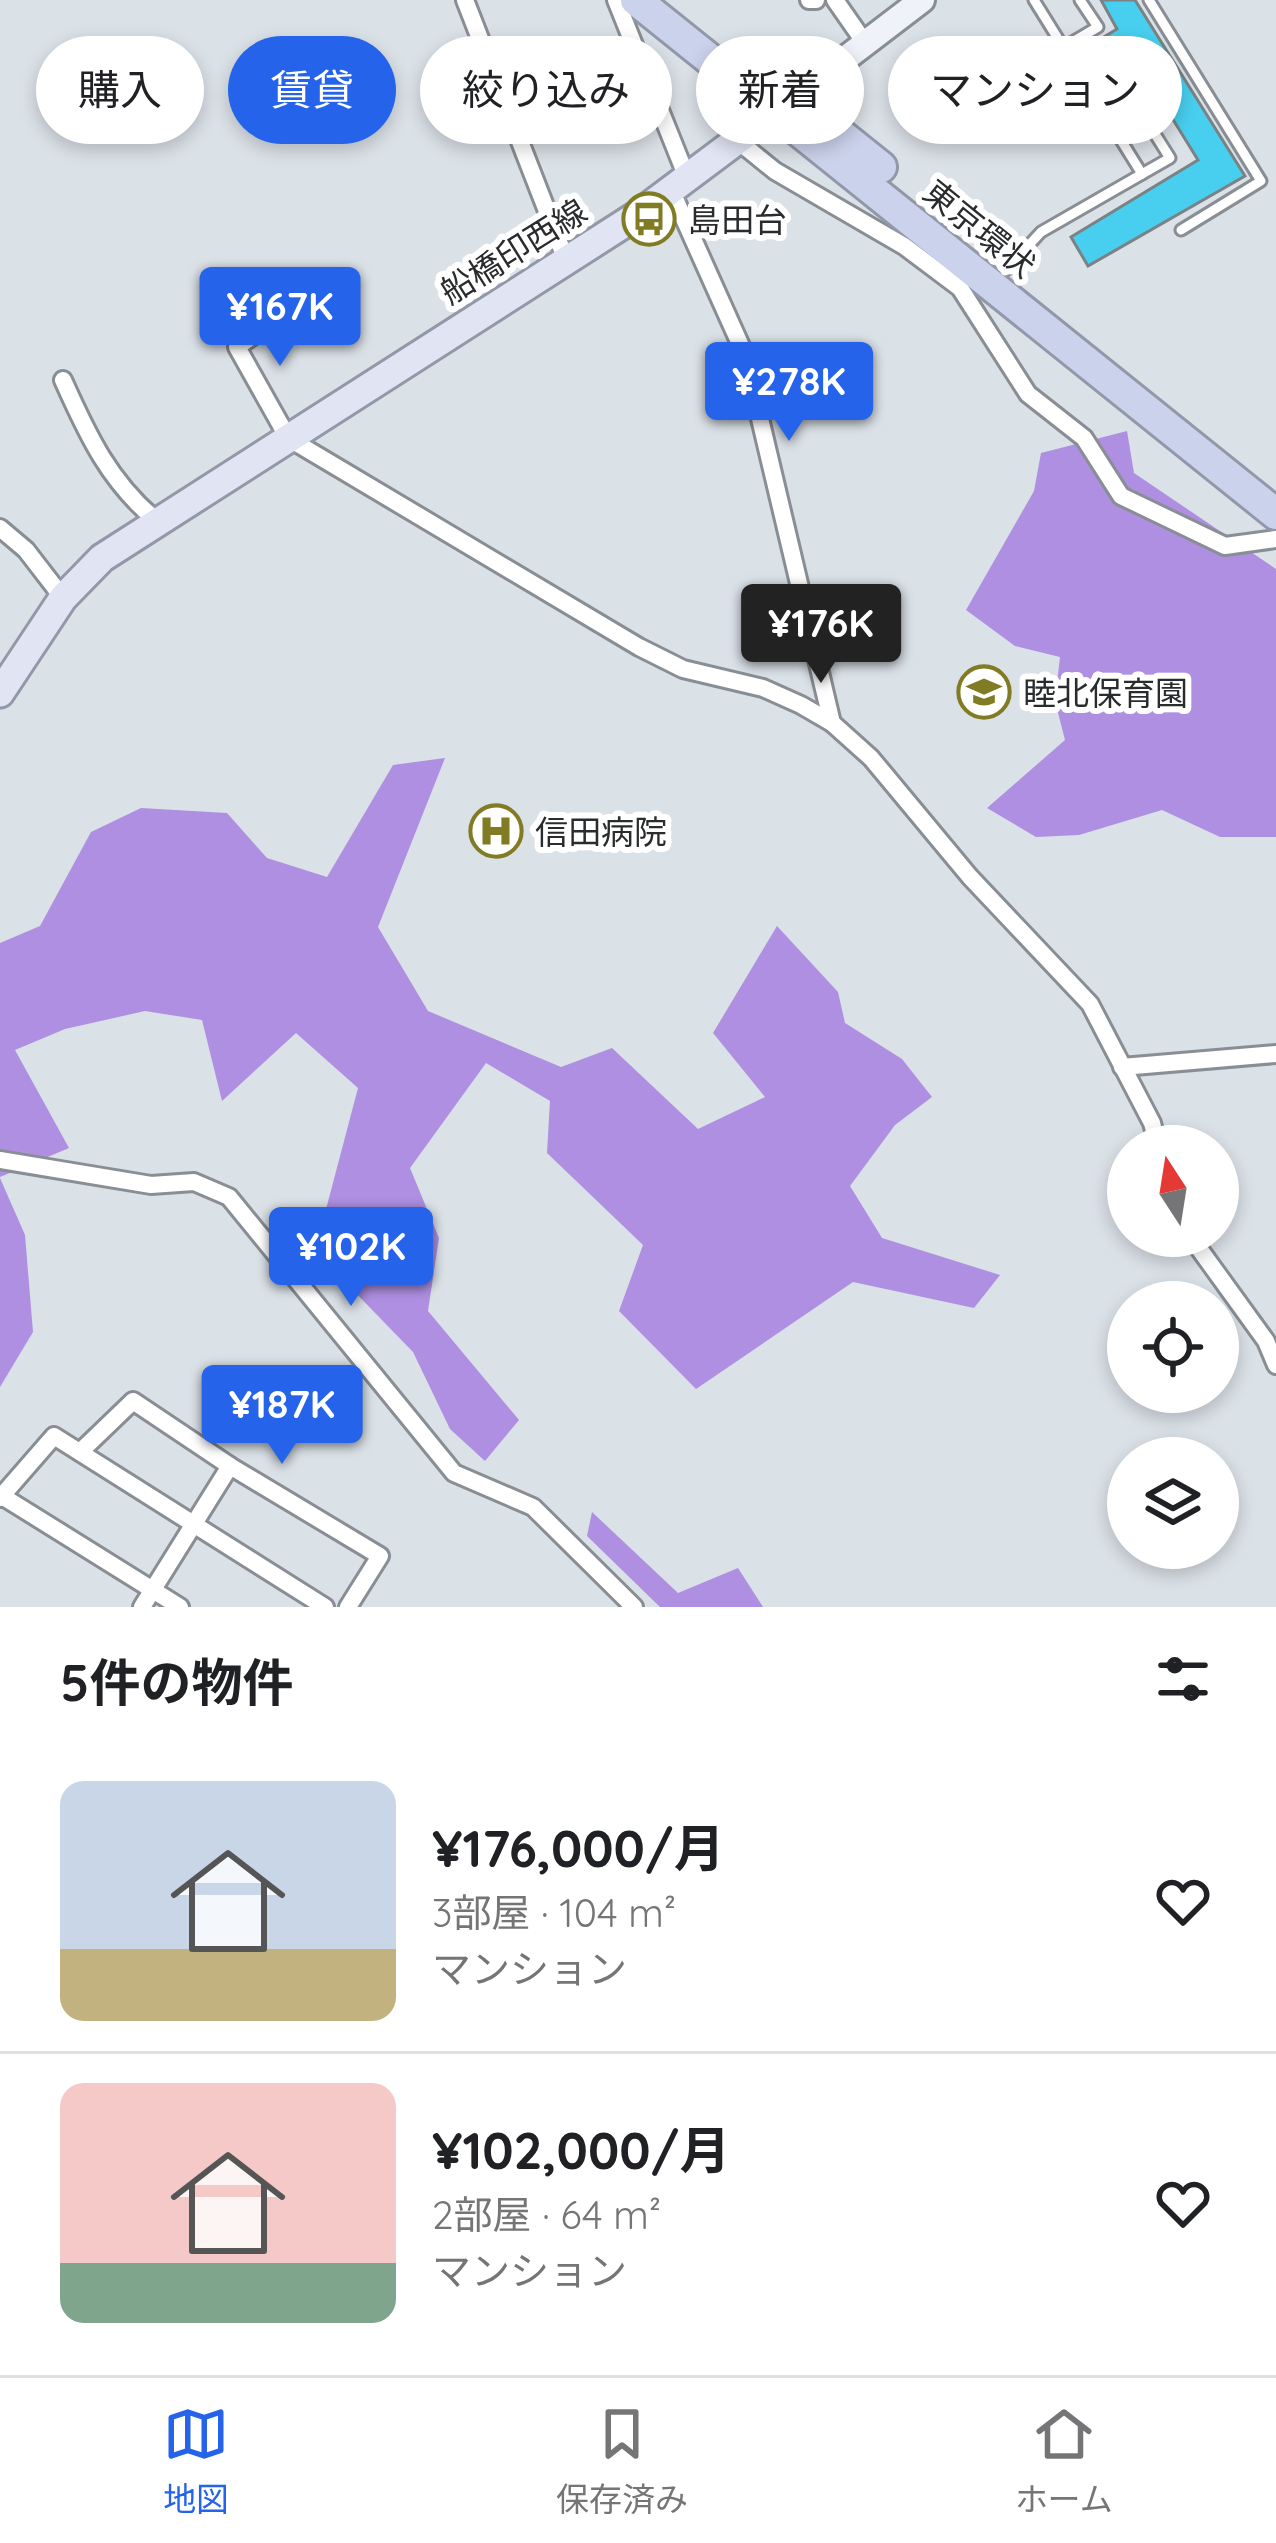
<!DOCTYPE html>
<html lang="ja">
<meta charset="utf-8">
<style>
body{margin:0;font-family:Quicksand,"Noto Sans JP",sans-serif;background:#f2f2f2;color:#202124;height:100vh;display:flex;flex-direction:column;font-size:45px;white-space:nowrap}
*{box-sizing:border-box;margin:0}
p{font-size:39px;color:#757577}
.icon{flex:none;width:66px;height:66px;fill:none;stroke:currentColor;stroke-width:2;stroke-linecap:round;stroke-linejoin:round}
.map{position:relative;height:1607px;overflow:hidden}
.panel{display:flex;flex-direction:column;background:#fff;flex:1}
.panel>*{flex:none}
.top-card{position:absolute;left:36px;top:36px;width:1206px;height:108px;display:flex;gap:24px}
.needle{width:78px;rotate:348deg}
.buttons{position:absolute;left:1107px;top:1125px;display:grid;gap:24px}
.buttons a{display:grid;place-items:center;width:132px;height:132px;border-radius:50%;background:#fff;box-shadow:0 6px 18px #0003;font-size:60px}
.price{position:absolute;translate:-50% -102px;padding:0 27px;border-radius:12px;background:#2563eb;color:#fff;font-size:39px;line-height:78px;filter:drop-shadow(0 3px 6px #0008)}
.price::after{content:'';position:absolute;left:50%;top:72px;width:36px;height:27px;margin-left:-18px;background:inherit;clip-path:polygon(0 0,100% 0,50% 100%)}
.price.active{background:#222;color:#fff}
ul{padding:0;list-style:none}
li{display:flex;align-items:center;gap:36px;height:300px;padding:0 60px}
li+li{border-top:3px solid #e0e0e0}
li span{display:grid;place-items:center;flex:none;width:336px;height:240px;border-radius:24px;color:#555}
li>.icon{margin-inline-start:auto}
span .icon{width:144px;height:144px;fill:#fffc;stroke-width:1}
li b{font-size:51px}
h2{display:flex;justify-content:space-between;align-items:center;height:144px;padding:0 60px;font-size:51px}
.chip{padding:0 42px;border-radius:54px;background:#fff;box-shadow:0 6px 18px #0003;font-size:42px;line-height:108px}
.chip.active{background:#2563eb;color:#fff}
.menu{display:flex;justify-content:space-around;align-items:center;height:168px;border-top:3px solid #e0e0e0;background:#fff;font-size:33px;color:#757577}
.menu a{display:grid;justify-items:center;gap:6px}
.menu .active{color:#2563eb}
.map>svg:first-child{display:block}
.forest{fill:#ae8fe2}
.building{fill:#48cff0;stroke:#7a8285;stroke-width:3}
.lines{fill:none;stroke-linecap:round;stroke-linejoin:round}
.lane-casing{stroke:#888e94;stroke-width:15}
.street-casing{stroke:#888e94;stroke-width:22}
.secondary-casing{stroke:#888e94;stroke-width:30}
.primary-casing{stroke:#9298a8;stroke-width:33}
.highway-casing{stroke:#9298a8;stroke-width:36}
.lane{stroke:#fff;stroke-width:9}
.street{stroke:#fff;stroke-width:16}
.secondary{stroke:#eff2f9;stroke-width:24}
.primary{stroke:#e0e4f3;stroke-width:27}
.highway{stroke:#cbd2eb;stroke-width:30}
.labels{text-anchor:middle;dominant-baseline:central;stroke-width:12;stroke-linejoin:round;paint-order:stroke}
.poi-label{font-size:33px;fill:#292b2d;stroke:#fff;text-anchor:start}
.street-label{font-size:33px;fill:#292b2d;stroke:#fff}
</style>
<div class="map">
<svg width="1276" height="1607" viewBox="0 0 1276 1607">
<rect width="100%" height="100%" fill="#dae1e7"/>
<g class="forest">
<path d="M1127,431l7,42 142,96v268h-56l-58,-27 -83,25 -43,2 -49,-29 78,-68 -10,-39 5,-44 -45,-11 -49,-36 68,-119 7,-38z"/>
<path d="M445,758l-67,169 50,84 133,56 51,-19 86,81 67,-32 -52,-64 64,-107 61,66 7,31 57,36 30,38 -37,28 -45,61 32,52 118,37 -26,33 -121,-26 -157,107 -77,-78 24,-66 -96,-92 3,-52 -64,-38 -76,105 29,70 -11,73 91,109 -34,41 -35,-32 -37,-77 -98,-101 43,-163 -62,-55 -74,68 -20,-81 -57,-9 -80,18 -50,21 54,98 -69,29v-234l40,-17 51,-94 50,-24 86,5 40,45 60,19 66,-112z"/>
<path d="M0,1178l25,57 8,97 -33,55z"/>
<path d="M592,1512l86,81 60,-25 25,39h-103l-73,-71z"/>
</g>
<path class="building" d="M1101,0h34l110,176 -157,90 -17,-29 127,-77 -65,-105 -36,22 -16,-26 36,-22z"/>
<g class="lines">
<g class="lane-casing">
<g id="lane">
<path d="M1149,0l112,181 -80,49"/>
<path d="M1064,47l34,-20 -18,-27"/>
<path d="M1091,97l30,-17 49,78 -28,16"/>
<path d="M1005,271l36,-39 101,-58 -108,-174"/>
</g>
</g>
<g class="street-casing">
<g id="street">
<path d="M465,0l101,260"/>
<path d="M616,0l72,180"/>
<path d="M809,0h7"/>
<path d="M835,0l30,43"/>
<path d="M738,141l37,30 129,75 56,42 68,106 56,44 37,58 104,50 51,-7"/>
<path d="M672,192l73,163 87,368"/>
<path d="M296,306l-59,41 51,91 351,209 44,22 80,19 38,17 31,18 39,35 99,119 120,127 62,119 6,23"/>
<path d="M63,380c25,56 47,103 95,142"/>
<path d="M0,528l26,22 37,48"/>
<path d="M1122,1067l154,-13"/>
<path d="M0,1160l151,25 43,-3 35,15 225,276 79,34 101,100"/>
<path d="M1190,1236l76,105 10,24"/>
<path d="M80,1452l53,-51 97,65"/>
<path d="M2,1496l178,111"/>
<path d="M0,1498l54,-62 271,171"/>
<path d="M142,1607l88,-141 150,90 -32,51"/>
</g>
</g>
<g class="secondary-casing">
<path id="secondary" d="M795,97l127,-97"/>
</g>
<g class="primary-casing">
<path id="primary" d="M0,693l63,-95 39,-40 534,-342 155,-116"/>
</g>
<g class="highway-casing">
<g id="highway">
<path d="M636,0l640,514"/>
<path d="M745,58l136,109"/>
</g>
</g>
<use href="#lane" class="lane"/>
<use href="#street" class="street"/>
<use href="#secondary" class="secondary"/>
<use href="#primary" class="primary"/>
<use href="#highway" class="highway"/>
</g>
<defs>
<g id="bus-ring" transform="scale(2.7)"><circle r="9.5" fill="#fff" stroke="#817c23" stroke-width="1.5"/><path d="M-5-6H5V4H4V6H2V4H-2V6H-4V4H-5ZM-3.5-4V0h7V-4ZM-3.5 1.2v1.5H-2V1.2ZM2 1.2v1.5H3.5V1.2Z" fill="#817c23"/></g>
<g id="school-ring" transform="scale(2.7)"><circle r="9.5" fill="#fff" stroke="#817c23" stroke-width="1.5"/><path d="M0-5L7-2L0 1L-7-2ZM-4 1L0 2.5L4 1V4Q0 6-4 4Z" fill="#817c23"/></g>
<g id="hospital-ring" transform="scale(2.7)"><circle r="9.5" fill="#fff" stroke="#817c23" stroke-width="1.5"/><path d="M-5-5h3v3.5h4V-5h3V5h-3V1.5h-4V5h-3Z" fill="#817c23"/></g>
</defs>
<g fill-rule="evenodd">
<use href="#bus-ring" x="649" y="219"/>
<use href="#school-ring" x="984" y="692"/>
<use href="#hospital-ring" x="496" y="831"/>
</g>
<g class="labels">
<g class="poi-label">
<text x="688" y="219">島田台</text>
<text x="1023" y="692">睦北保育園</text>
<text x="535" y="831">信田病院</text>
</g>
<g class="street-label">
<text transform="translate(980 228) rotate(39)">東京環状</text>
<text transform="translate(513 251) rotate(-32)">船橋印西線</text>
</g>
</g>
</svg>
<div class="buttons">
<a><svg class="needle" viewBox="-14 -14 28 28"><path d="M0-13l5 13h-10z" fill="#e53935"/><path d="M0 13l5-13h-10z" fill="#757577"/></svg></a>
<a><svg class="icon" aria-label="locate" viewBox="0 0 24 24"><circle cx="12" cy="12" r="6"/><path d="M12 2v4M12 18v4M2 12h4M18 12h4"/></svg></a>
<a><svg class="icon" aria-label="layers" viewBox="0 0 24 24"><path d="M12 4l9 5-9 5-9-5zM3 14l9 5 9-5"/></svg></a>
</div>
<b class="price" style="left:280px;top:369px">¥167K</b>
<b class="price" style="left:789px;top:444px">¥278K</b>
<b class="price active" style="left:821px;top:686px">¥176K</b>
<b class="price" style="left:351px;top:1309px">¥102K</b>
<b class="price" style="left:282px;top:1467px">¥187K</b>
<div class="top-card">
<a class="chip">購入</a>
<a class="chip active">賃貸</a>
<a class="chip">絞り込み</a>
<a class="chip">新着</a>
<a class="chip">マンション</a>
</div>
</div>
<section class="panel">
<h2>5件の物件<svg class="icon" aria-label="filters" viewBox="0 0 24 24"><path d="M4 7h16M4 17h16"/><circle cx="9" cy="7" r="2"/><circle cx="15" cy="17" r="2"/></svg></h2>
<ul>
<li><span style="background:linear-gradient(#c9d6e8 70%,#c2b280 0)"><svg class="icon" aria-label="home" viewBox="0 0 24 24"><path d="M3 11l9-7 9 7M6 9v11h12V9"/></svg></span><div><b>¥176,000/月</b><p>3部屋 · 104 m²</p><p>マンション</p></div><svg class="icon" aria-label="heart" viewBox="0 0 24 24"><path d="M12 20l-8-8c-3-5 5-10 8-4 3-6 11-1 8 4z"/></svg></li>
<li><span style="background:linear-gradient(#f6c9c9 75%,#7fa58c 0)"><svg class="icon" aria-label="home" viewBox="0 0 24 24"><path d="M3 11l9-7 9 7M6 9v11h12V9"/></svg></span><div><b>¥102,000/月</b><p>2部屋 · 64 m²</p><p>マンション</p></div><svg class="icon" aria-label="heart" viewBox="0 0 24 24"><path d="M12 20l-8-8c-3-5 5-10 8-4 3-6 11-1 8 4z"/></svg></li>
</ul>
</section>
<nav class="menu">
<a class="active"><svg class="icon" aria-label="map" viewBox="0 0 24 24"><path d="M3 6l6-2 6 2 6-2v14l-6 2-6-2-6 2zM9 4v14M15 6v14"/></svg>地図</a>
<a><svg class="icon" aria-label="saved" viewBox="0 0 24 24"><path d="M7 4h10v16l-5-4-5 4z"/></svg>保存済み</a>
<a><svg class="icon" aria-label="home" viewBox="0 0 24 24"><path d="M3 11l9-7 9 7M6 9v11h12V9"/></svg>ホーム</a>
</nav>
